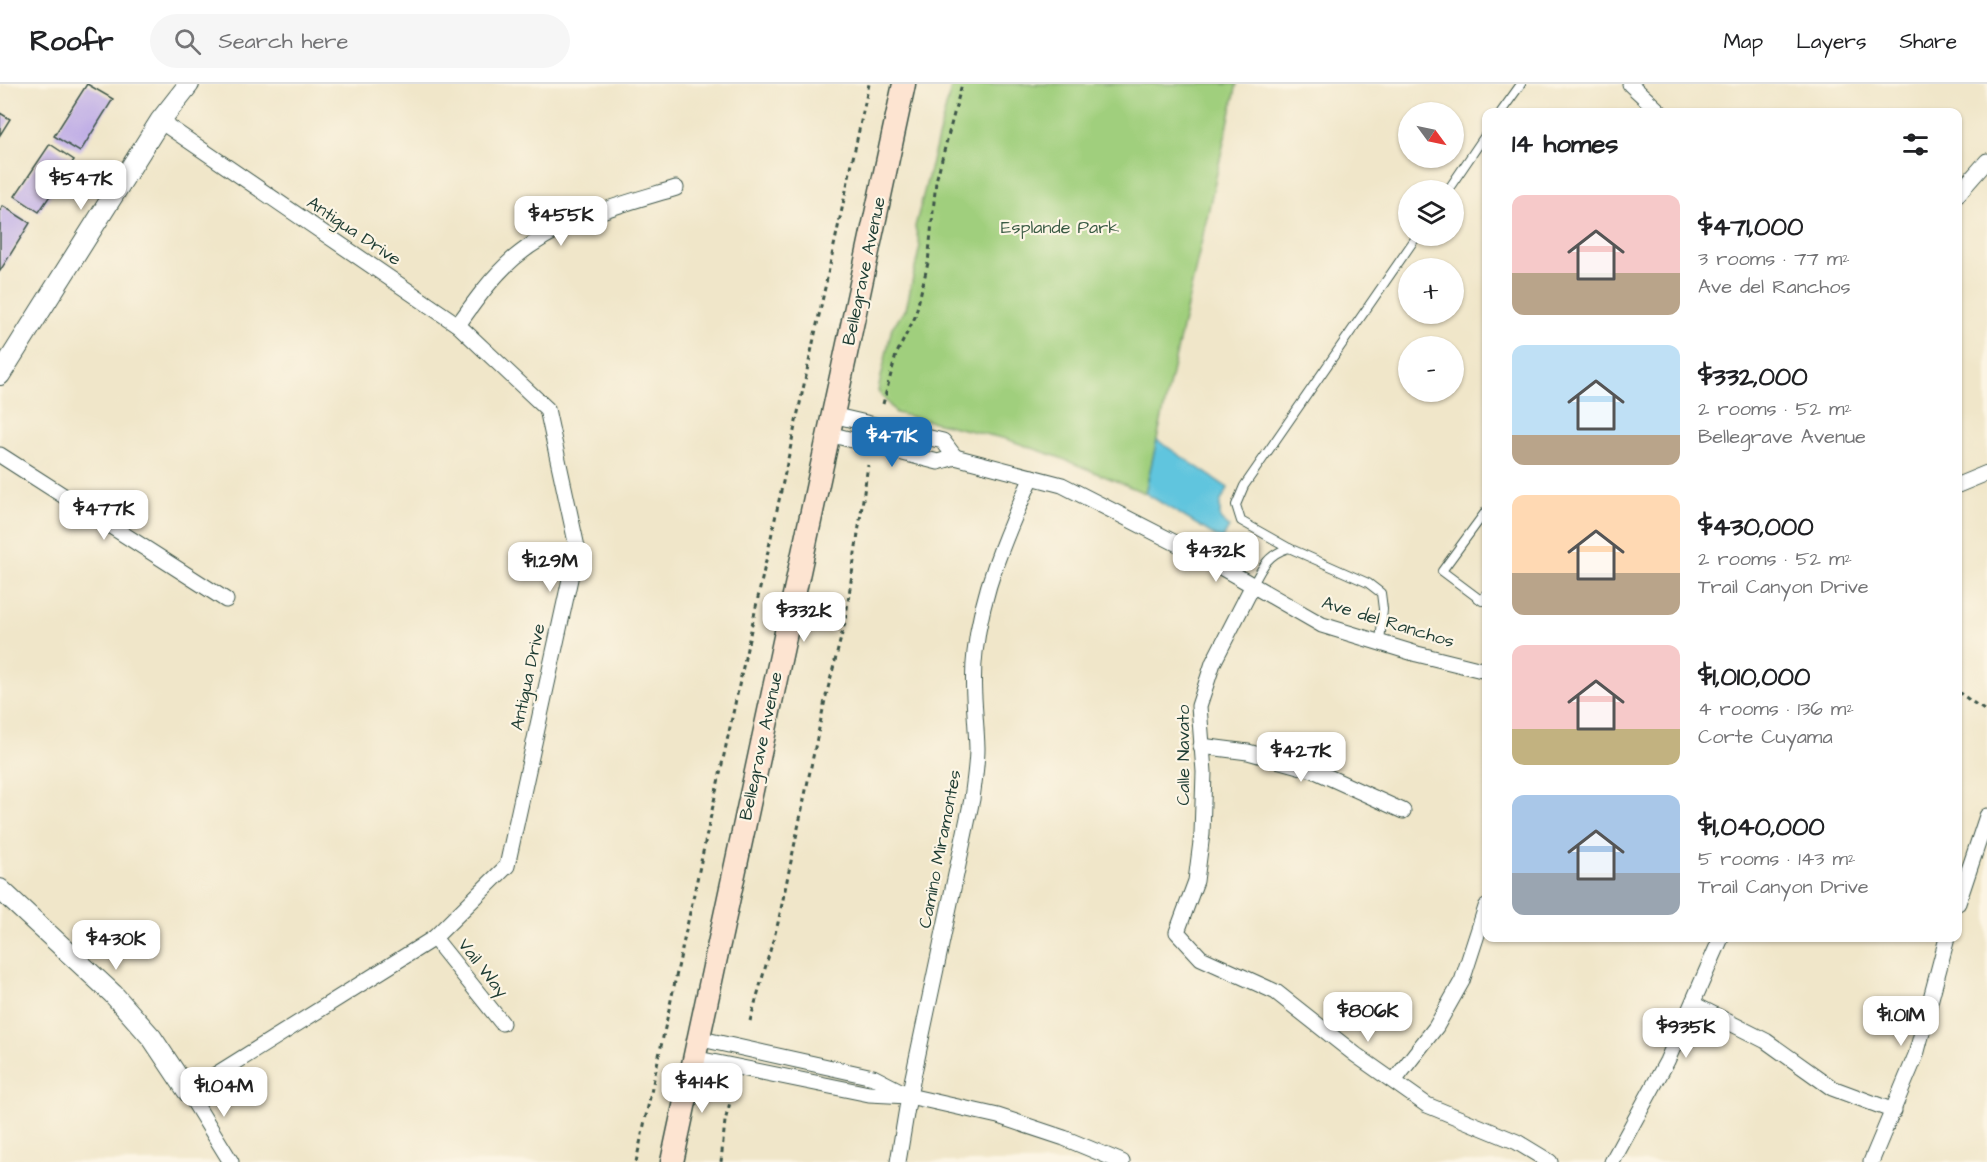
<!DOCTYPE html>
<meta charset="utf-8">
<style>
body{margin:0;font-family:"Architects Daughter",sans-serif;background:#f6f6f6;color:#202124;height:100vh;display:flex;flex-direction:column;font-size:22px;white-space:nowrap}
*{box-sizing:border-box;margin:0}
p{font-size:20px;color:#757577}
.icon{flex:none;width:33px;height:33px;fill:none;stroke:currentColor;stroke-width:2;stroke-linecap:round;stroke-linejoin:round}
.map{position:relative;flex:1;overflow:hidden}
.details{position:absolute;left:1482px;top:24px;width:480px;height:834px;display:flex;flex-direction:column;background:#fff;border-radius:12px;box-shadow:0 2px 4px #0004}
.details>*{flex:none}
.needle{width:39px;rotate:123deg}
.buttons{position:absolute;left:1398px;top:18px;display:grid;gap:12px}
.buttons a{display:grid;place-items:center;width:66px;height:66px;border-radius:50%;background:#fff;box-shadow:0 2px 4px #0004;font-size:30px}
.price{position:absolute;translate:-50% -51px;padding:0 14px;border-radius:12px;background:#fff;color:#222;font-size:20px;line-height:39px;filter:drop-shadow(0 2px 3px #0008)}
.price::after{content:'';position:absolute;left:50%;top:36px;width:18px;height:14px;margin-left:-9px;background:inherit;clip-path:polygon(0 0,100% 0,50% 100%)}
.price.selected{background:#1f6fb2;color:#fff}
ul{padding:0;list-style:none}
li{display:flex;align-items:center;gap:18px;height:150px;padding:0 30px}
li span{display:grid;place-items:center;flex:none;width:168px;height:120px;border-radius:12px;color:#555}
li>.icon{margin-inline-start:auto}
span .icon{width:72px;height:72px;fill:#fffc;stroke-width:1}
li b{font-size:26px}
h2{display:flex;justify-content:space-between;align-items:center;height:72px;padding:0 30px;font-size:26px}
header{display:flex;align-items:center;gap:36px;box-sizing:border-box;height:84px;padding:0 30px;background:#fff;border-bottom:2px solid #e0e0e0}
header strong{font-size:28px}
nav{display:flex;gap:33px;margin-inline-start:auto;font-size:21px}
.search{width:420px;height:54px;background:#f6f6f6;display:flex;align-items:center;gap:15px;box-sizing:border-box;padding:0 21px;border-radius:33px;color:#757577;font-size:22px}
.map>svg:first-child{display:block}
.green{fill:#a0cf7d;stroke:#608658;stroke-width:1.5}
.water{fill:#61c5de;stroke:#408189;stroke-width:1.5}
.building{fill:#c0aee6}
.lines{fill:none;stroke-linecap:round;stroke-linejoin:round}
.service-casing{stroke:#3e564a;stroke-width:10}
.minor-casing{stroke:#3e564a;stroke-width:17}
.tertiary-casing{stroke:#3e564a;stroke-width:22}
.secondary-casing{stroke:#3e564a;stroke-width:25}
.path{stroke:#3e564a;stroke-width:3;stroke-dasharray:4.5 4.5;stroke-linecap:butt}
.service{stroke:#fff;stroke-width:8}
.minor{stroke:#fff;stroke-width:15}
.tertiary{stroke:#fff;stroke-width:20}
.secondary{stroke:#fde4d1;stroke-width:22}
.labels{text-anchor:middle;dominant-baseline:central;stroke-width:4.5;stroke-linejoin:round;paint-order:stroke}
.park-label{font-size:18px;fill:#395a43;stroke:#fcf5e5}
.street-label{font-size:18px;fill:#1f3d34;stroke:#fcf5e5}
</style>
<header>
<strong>Roofr</strong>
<div class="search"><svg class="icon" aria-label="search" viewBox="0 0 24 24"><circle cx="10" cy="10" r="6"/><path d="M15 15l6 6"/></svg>Search here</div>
<nav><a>Map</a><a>Layers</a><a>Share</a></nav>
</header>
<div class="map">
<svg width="1987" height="1078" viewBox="0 0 1987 1078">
<rect width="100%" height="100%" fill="#fcf5e5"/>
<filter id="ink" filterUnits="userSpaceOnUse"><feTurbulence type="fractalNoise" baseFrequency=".0167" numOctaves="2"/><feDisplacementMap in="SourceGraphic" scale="12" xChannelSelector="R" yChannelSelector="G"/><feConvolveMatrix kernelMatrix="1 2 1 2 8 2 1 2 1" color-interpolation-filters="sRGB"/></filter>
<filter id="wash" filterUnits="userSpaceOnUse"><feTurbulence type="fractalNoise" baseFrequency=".008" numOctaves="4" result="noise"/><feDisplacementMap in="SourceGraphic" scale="24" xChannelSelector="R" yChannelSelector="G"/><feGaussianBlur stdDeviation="1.35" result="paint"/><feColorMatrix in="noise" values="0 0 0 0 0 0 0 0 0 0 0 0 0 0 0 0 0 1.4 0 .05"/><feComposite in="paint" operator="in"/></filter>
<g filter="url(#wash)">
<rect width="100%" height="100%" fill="#f0e6c9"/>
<path class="green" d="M952,0h285l-92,409 -87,-36 -52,-18 -110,-26 -18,-22 14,-64 14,-18 14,-63 -5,-19z"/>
<path class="water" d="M1157,356l71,48 -8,15v16l9,8 -7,13 -77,-47z"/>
<g id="blocks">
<g class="building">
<path d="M87,0l26,15 -33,53 -26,-16z"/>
<path d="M0,29l10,6 -10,16z"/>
<path d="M50,60l24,16 -35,52 -24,-16z"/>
<path d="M3,122l27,17 -30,48v-60z"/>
</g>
</g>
</g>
<g filter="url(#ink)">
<use href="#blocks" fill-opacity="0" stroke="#3e564a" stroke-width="1.5"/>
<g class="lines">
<g class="service-casing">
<g id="service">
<path d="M1501,28l20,-28"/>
<path d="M1448,106l38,-56"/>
<path d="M1486,427l-44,60 40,30 4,-7"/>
<path d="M1289,464l-48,-27 -5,-16 8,-19 173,-250"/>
<path d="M1253,501c9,-18 15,-31 36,-37l79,35 13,10 2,16 -3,34"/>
</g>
</g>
<g class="minor-casing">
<g id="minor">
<path d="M1630,0l30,28"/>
<path d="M160,37l298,204 89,84 30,138 -70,319 -73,72 -246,154 43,70"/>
<path d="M1958,110l29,-33"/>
<path d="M458,241c17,-24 34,-48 56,-67 46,-39 106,-53 162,-70"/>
<path d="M832,331l111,26 12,16"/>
<path d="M829,350l109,28 17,-5 107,28 143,73 117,67 95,29 69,17"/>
<path d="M0,371l226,145"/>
<path d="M1958,401l29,-12"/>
<path d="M1253,501l-40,78 -14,43 5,66 -2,62 -6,47 -19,51 24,26 75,34 80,63 71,50 90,37 33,20"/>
<path d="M1201,662l47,6 65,18 90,41"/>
<path d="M1958,819l29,-87"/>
<path d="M434,854l68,85"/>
<path d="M1693,920l73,37 66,47 62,23"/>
<path d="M697,954l176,39 31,16"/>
<path d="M693,974l176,36 40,2 89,20 66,22 58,24"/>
<path d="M1394,997l42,-54 26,-46 24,-74"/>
<path d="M898,1078l11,-66 63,-297c2,-17 5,-34 5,-51 -1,-32 -6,-63 -2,-96 7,-62 31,-118 57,-175"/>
<path d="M1612,1078l55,-101 54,-123"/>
<path d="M1871,1078l45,-107 31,-117"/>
</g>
</g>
<g class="tertiary-casing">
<g id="tertiary">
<path d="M0,291l160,-254 29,-37"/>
<path d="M0,805l113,105 39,44 36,54"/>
</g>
</g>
<g class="secondary-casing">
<path id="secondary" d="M672,1078l232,-1078"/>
</g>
<g class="path">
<path d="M883,320l13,-49 19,-38 13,-54 8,-82 26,-97"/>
<path d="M1958,608l29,20"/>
<path d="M750,937l28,-98 47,-223 20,-78 23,-157"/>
<path d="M636,1078l233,-1078"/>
<path d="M721,1078l4,-41 10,-37"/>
</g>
<use href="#service" class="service"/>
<use href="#minor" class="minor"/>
<use href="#tertiary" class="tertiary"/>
<use href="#secondary" class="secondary"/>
</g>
</g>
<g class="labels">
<g class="park-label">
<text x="1060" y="143">Esplande Park</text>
</g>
<g class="street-label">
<text transform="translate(354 147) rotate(34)">Antigua Drive</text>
<text transform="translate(864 187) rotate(-78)">Bellegrave Avenue</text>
<text transform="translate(1388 538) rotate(17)">Ave del Ranchos</text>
<text transform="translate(528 593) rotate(-78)">Antigua Drive</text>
<text transform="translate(761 662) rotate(-78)">Bellegrave Avenue</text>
<text transform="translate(1183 671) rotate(-90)">Calle Navato</text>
<text transform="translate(940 765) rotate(-79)">Camino Miramontes</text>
<text transform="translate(483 884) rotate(52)">Vail Way</text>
</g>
</g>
</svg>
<div class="buttons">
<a><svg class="needle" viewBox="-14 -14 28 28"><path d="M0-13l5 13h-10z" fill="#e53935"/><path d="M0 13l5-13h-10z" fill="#757577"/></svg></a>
<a><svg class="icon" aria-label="layers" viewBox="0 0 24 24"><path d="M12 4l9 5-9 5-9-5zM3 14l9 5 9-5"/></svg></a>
<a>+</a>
<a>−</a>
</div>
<b class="price" style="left:81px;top:127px">$547K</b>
<b class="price" style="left:561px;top:163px">$455K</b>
<b class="price selected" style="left:892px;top:384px">$471K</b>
<b class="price" style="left:104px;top:457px">$477K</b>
<b class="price" style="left:1216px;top:499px">$432K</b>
<b class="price" style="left:550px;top:509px">$1.29M</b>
<b class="price" style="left:804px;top:559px">$332K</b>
<b class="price" style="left:1301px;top:699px">$427K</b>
<b class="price" style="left:116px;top:887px">$430K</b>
<b class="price" style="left:1368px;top:959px">$806K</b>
<b class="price" style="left:1901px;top:963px">$1.01M</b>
<b class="price" style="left:1686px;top:975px">$935K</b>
<b class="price" style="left:702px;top:1030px">$414K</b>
<b class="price" style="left:224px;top:1034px">$1.04M</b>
<section class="details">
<h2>14 homes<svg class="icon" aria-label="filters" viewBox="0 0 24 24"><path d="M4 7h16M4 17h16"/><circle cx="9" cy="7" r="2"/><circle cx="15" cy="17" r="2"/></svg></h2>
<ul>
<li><span style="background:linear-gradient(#f6c9c9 65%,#b9a48a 0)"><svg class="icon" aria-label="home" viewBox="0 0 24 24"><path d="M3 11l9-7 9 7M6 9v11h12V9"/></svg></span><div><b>$471,000</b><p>3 rooms · 77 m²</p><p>Ave del Ranchos</p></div></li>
<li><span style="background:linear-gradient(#bfe0f5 75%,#b9a48a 0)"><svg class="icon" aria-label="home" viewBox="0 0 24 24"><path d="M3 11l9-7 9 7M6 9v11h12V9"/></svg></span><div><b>$332,000</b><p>2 rooms · 52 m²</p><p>Bellegrave Avenue</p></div></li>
<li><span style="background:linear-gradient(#ffd9b3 65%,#b9a48a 0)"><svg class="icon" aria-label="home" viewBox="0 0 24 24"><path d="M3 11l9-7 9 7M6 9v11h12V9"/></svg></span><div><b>$430,000</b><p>2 rooms · 52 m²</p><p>Trail Canyon Drive</p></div></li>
<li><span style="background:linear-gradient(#f6c9c9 70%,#c2b280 0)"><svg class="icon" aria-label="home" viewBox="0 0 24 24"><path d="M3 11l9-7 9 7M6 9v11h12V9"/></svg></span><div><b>$1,010,000</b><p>4 rooms · 136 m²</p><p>Corte Cuyama</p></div></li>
<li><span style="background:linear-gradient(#a9c7e8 65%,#9aa5b1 0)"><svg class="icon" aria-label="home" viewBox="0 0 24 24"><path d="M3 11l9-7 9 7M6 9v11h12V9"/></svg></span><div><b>$1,040,000</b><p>5 rooms · 143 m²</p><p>Trail Canyon Drive</p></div></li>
</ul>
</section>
</div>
